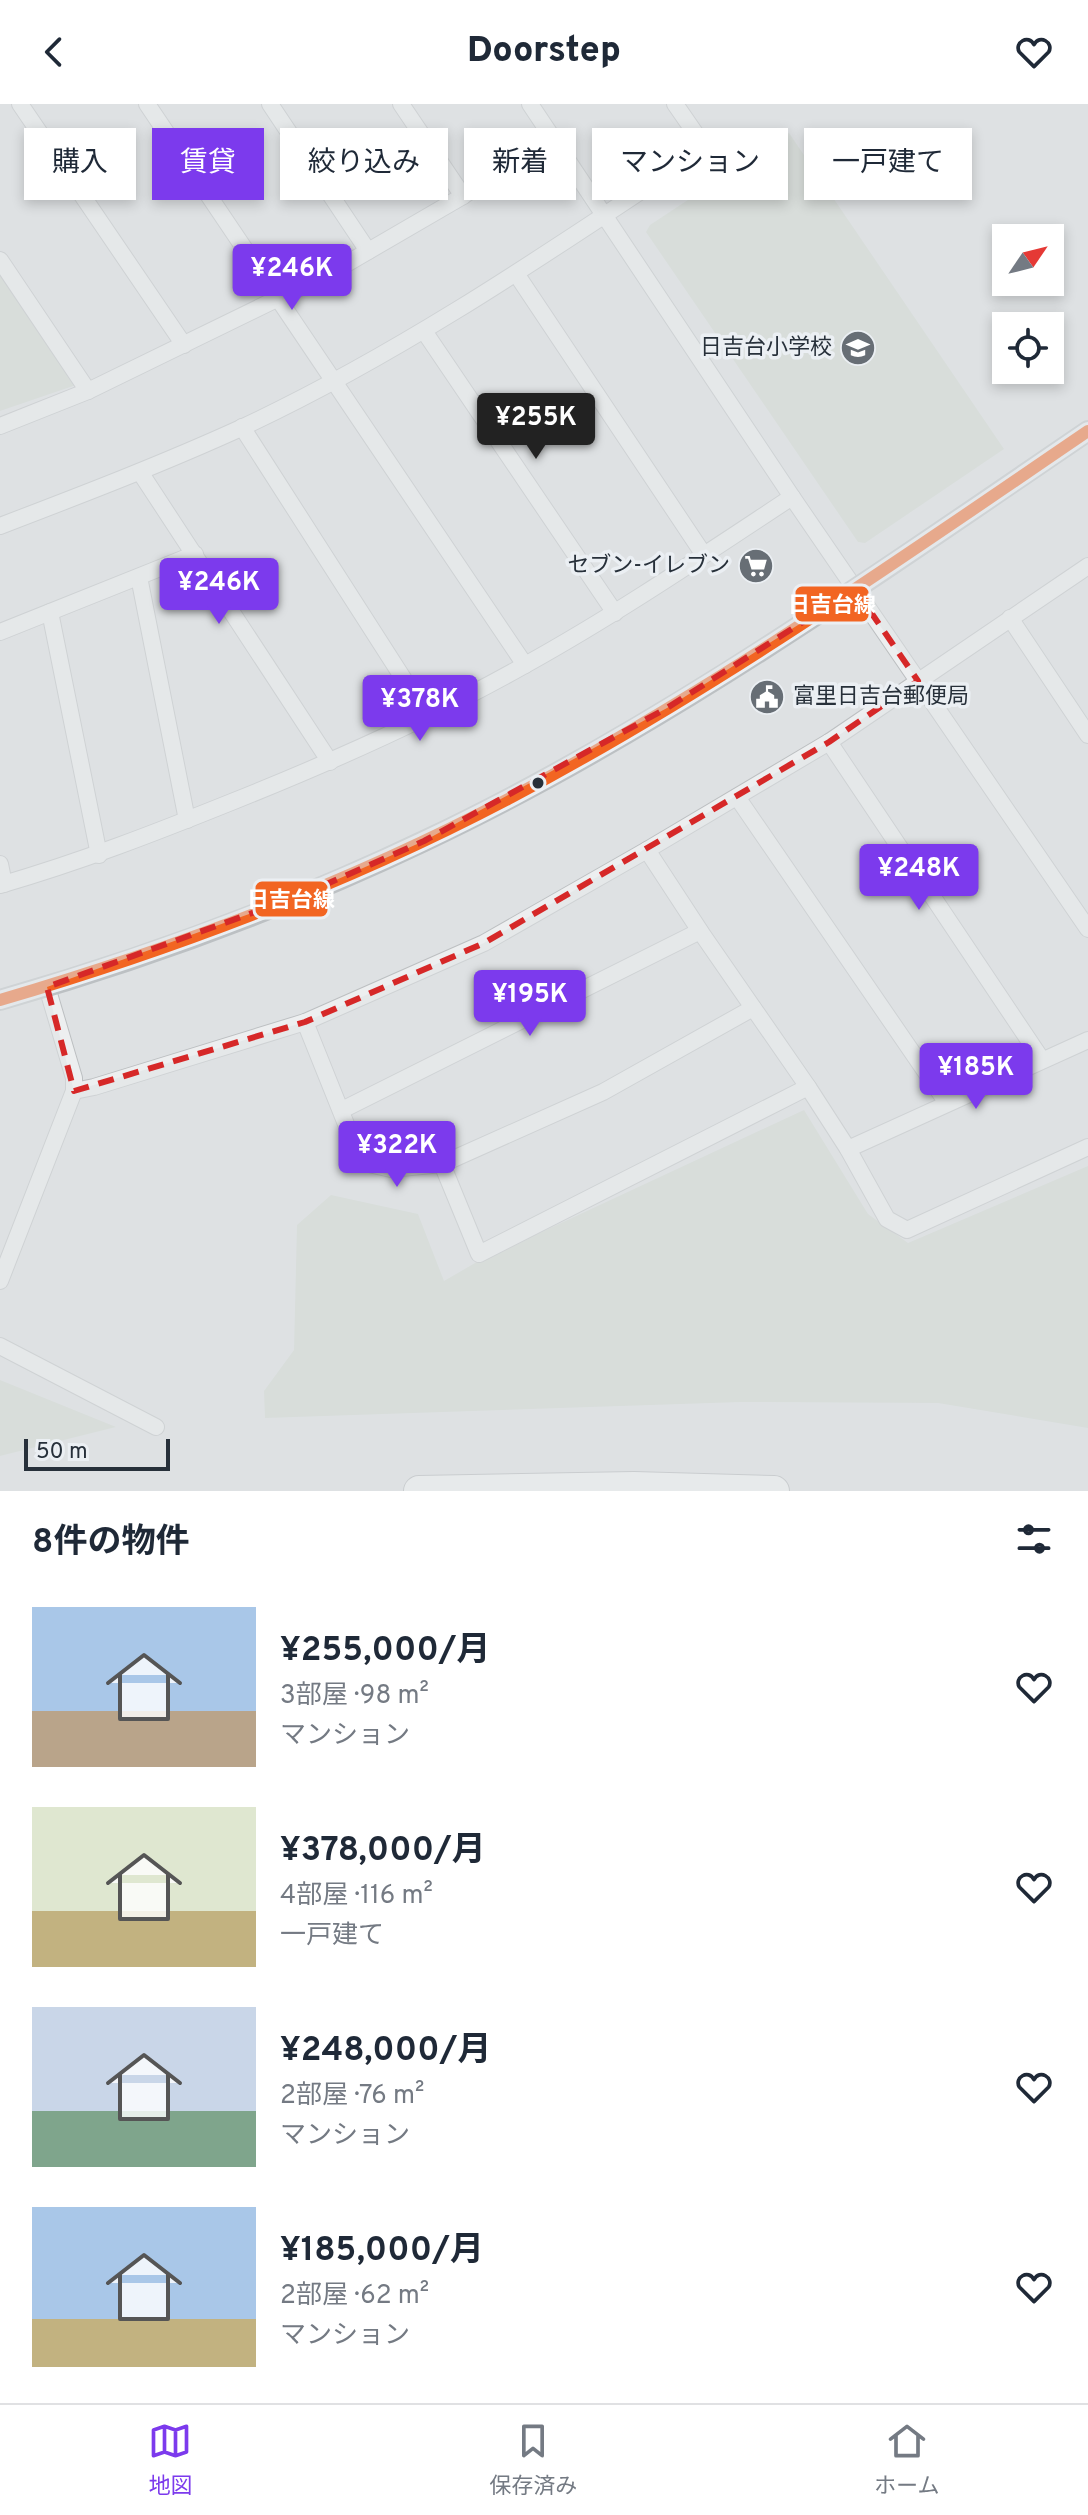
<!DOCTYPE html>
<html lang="ja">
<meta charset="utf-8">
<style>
body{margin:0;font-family:Overpass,"Noto Sans JP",sans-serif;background:#f2f2f3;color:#1f2937;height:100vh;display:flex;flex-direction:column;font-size:30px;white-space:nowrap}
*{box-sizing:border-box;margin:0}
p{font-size:26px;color:#747a83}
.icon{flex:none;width:44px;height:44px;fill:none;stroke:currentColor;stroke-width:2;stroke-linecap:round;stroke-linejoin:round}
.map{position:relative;height:1387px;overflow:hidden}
.sheet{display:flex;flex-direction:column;background:#fff;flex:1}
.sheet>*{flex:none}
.hud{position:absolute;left:24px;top:24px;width:1040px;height:72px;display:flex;gap:16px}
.needle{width:52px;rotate:55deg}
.controls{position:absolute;left:992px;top:120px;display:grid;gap:16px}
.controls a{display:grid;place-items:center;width:72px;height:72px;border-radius:0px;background:#fff;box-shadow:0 4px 12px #0003;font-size:40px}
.scale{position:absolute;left:24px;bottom:20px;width:146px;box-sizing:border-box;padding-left:8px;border:4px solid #27303a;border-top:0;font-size:22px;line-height:28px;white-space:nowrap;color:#27303a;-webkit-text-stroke:6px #ebeff3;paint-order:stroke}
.price{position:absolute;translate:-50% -68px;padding:0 18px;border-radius:8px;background:#7c3aed;color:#fff;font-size:26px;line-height:52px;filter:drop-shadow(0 2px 4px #0008)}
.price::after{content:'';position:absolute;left:50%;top:48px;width:24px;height:18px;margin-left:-12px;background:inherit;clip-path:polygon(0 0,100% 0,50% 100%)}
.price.on{background:#222;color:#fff}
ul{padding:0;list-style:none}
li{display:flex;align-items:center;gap:24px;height:200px;padding:0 32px}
li span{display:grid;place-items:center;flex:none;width:224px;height:160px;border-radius:0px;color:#555}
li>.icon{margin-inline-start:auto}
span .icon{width:96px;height:96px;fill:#fffc;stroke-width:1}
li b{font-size:34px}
h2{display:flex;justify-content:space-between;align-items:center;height:96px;padding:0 32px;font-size:34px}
.chip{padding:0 28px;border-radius:0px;background:#fff;box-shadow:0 4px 12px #0003;font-size:28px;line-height:72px}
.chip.on{background:#7c3aed;color:#fff}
header{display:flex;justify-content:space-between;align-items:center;height:104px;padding:0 32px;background:#fff;font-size:36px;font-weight:800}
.menu{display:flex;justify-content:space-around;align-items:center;height:112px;border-top:2px solid #e0e1e3;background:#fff;font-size:22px;color:#747a83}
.menu a{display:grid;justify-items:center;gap:4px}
.menu .on{color:#7c3aed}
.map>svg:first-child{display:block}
.green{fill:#d0d7cf}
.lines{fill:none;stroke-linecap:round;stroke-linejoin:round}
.street-casing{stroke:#bcbfc1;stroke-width:18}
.highway-casing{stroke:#b1b4b7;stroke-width:32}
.street{stroke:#edeff0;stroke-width:16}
.secondary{stroke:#bcc0c3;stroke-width:22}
.highway{stroke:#f2f4f4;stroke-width:30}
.bus-1-casing{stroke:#ebeff3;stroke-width:18}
.bus-1{stroke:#f26522;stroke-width:12}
.marked{fill:none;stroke:#d62828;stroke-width:6;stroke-dasharray:16 10;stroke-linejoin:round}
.bus-dot{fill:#27303a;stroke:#ebeff3;stroke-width:3}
.labels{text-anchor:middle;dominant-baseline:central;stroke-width:7;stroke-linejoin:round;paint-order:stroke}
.poi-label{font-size:22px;fill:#27303a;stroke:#ebeff3;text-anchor:end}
.line-badge{stroke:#ebeff3;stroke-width:3}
.badge-label{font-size:22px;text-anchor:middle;font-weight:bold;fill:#fff}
</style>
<header><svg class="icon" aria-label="back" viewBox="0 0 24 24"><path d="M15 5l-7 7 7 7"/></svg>Doorstep<svg class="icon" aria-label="heart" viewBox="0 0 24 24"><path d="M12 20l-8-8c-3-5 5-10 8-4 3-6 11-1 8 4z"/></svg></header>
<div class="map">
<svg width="1088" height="1387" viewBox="0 0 1088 1387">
<rect width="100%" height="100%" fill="#dee1e3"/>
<g class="green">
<path d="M789,29l215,316 -139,94 -7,-1 -212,-310 4,-7z"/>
<path d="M0,169l76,112 -76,26z"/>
<path d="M804,1006l64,104 40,29 180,-77v262l-150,-25 -197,-1 -476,16 -1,-27 30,-41 3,-125 34,-30 87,19 26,67 31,-18z"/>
<path d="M0,1276l116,47 -116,29z"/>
</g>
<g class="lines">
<g class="street-casing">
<g id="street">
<path d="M20,0l164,241"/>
<path d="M147,0l378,561"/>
<path d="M270,0l98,147"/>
<path d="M401,0l62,92"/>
<path d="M530,0l262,393 296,432"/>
<path d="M0,156l88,131"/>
<path d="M517,171l187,280"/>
<path d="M424,227l191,282"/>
<path d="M0,322l88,-35 246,-120 129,-75 88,-60"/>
<path d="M242,323l186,290"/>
<path d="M140,368l190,290"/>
<path d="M0,422c81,-31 162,-62 241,-98 163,-76 311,-178 460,-277l1,-8 -27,-39"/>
<path d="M139,473l48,243"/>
<path d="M50,508l49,243"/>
<path d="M1010,514l78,117"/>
<path d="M0,528l195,-78"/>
<path d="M829,638l213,318"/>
<path d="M737,693l210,306"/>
<path d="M647,746l53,81 108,156 40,62 39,70 20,11 181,-83"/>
<path d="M0,760l4,20"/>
<path d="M0,781c80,-23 157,-53 234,-84 100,-40 197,-83 291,-136 92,-51 179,-110 267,-168"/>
<path d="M305,918l51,127 13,15 22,5 51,-5 37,90 329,-167"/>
<path d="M74,987l20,-4 211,-65 179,-79 163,-93 182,-108 259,-176"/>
<path d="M342,1006l358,-179"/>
<path d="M848,1045l240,-109"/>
<path d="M442,1060l161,-72 150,-84"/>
<path d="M0,1177l74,-190v-13l-27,-91"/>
<path d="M0,1242l156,81"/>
</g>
</g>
<g class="highway-casing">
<path id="highway" d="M419,1387l215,-4 140,4"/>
</g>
<use href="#street" class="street"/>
<path class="secondary" d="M0,896c144,-41 288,-94 424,-159 235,-111 449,-264 664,-410"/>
<use href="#highway" class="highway"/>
<g class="bus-1-casing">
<path id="bus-1" d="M0,896c177,-52 349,-117 512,-203 202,-107 388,-238 576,-366"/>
</g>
<use href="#bus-1" class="bus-1"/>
</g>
<path d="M0 0H1088V1387H0ZM855,485l63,92 -89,61 -345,201 -179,79 -231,69 -27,-104 255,-92 122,-54 243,-133z" fill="#dee1e3" fill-opacity=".55" fill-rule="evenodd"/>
<path class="marked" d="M855,485l63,92 -89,61 -345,201 -179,79 -231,69 -27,-104 255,-92 122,-54 243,-133z"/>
<defs>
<g id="school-disc" transform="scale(1.8)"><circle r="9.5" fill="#676e75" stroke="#ebeff3"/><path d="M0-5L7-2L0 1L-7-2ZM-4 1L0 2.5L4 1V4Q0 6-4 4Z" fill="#fff"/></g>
<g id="supermarket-disc" transform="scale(1.8)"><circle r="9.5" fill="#676e75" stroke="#ebeff3"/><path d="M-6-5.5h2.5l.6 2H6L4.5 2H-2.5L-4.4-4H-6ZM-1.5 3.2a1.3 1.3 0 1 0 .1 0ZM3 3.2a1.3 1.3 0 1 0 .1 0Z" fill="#fff"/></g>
<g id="civic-disc" transform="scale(1.8)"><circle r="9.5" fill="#676e75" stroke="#ebeff3"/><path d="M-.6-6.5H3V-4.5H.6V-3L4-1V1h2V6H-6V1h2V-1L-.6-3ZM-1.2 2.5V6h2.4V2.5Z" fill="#fff"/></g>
</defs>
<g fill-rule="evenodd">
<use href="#school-disc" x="858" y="244"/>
<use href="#supermarket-disc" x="756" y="462"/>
<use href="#civic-disc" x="767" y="593"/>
</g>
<circle class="bus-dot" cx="538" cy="679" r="7"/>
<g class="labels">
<g class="poi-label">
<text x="832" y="244">日吉台小学校</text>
<text x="730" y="462">セブン-イレブン</text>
<text x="793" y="593" text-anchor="start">富里日吉台郵便局</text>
</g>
</g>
<g class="line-badge">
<rect x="794" y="481" width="76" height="38" rx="8" fill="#f26522"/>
<rect x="254" y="776" width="75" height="38" rx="8" fill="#f26522"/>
</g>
<g class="badge-label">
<text x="832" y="508">日吉台線</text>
<text x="291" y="803">日吉台線</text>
</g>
</svg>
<div class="controls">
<a><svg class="needle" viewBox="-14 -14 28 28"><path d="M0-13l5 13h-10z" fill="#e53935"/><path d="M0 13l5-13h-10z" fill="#747a83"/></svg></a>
<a><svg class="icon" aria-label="locate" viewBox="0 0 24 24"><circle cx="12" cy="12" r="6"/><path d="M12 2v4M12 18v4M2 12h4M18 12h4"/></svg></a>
</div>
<div class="scale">50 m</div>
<b class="price" style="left:292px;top:208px">¥246K</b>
<b class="price on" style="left:536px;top:357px">¥255K</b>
<b class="price" style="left:219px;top:522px">¥246K</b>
<b class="price" style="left:420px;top:639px">¥378K</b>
<b class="price" style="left:919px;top:808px">¥248K</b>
<b class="price" style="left:530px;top:934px">¥195K</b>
<b class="price" style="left:976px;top:1007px">¥185K</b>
<b class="price" style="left:397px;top:1085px">¥322K</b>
<div class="hud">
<a class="chip">購入</a>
<a class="chip on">賃貸</a>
<a class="chip">絞り込み</a>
<a class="chip">新着</a>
<a class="chip">マンション</a>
<a class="chip">一戸建て</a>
</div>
</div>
<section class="sheet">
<h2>8件の物件<svg class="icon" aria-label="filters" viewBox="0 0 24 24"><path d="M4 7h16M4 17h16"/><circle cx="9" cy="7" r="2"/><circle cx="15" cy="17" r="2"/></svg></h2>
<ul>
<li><span style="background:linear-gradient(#a9c7e8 65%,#b9a48a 0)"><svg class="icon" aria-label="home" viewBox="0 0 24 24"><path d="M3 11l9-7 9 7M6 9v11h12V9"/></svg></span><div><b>¥255,000/月</b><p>3部屋 · 98 m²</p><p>マンション</p></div><svg class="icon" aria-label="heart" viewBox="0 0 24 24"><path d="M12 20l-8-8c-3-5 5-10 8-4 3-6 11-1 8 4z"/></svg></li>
<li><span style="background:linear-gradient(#dfe7d0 65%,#c2b280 0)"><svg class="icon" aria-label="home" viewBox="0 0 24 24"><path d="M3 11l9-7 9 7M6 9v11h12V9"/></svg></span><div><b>¥378,000/月</b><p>4部屋 · 116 m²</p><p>一戸建て</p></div><svg class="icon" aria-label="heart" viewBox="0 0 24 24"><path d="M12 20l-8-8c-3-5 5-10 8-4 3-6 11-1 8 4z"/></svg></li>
<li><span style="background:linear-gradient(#c9d6e8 65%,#7fa58c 0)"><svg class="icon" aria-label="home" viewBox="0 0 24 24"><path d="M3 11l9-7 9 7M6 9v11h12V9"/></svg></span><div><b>¥248,000/月</b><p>2部屋 · 76 m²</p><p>マンション</p></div><svg class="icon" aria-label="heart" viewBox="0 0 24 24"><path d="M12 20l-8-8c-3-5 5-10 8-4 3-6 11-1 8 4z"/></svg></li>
<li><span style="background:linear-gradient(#a9c7e8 70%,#c2b280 0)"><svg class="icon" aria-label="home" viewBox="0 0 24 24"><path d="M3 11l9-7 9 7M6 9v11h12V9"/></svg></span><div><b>¥185,000/月</b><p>2部屋 · 62 m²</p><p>マンション</p></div><svg class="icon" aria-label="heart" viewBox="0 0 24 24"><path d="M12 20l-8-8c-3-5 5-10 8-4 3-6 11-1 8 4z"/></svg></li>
</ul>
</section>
<nav class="menu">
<a class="on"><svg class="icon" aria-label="map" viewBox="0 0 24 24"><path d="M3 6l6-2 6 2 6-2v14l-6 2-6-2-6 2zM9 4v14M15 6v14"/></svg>地図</a>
<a><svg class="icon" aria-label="saved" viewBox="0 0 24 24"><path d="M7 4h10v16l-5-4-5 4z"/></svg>保存済み</a>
<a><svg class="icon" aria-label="home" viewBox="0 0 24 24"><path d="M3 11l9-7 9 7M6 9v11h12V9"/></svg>ホーム</a>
</nav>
